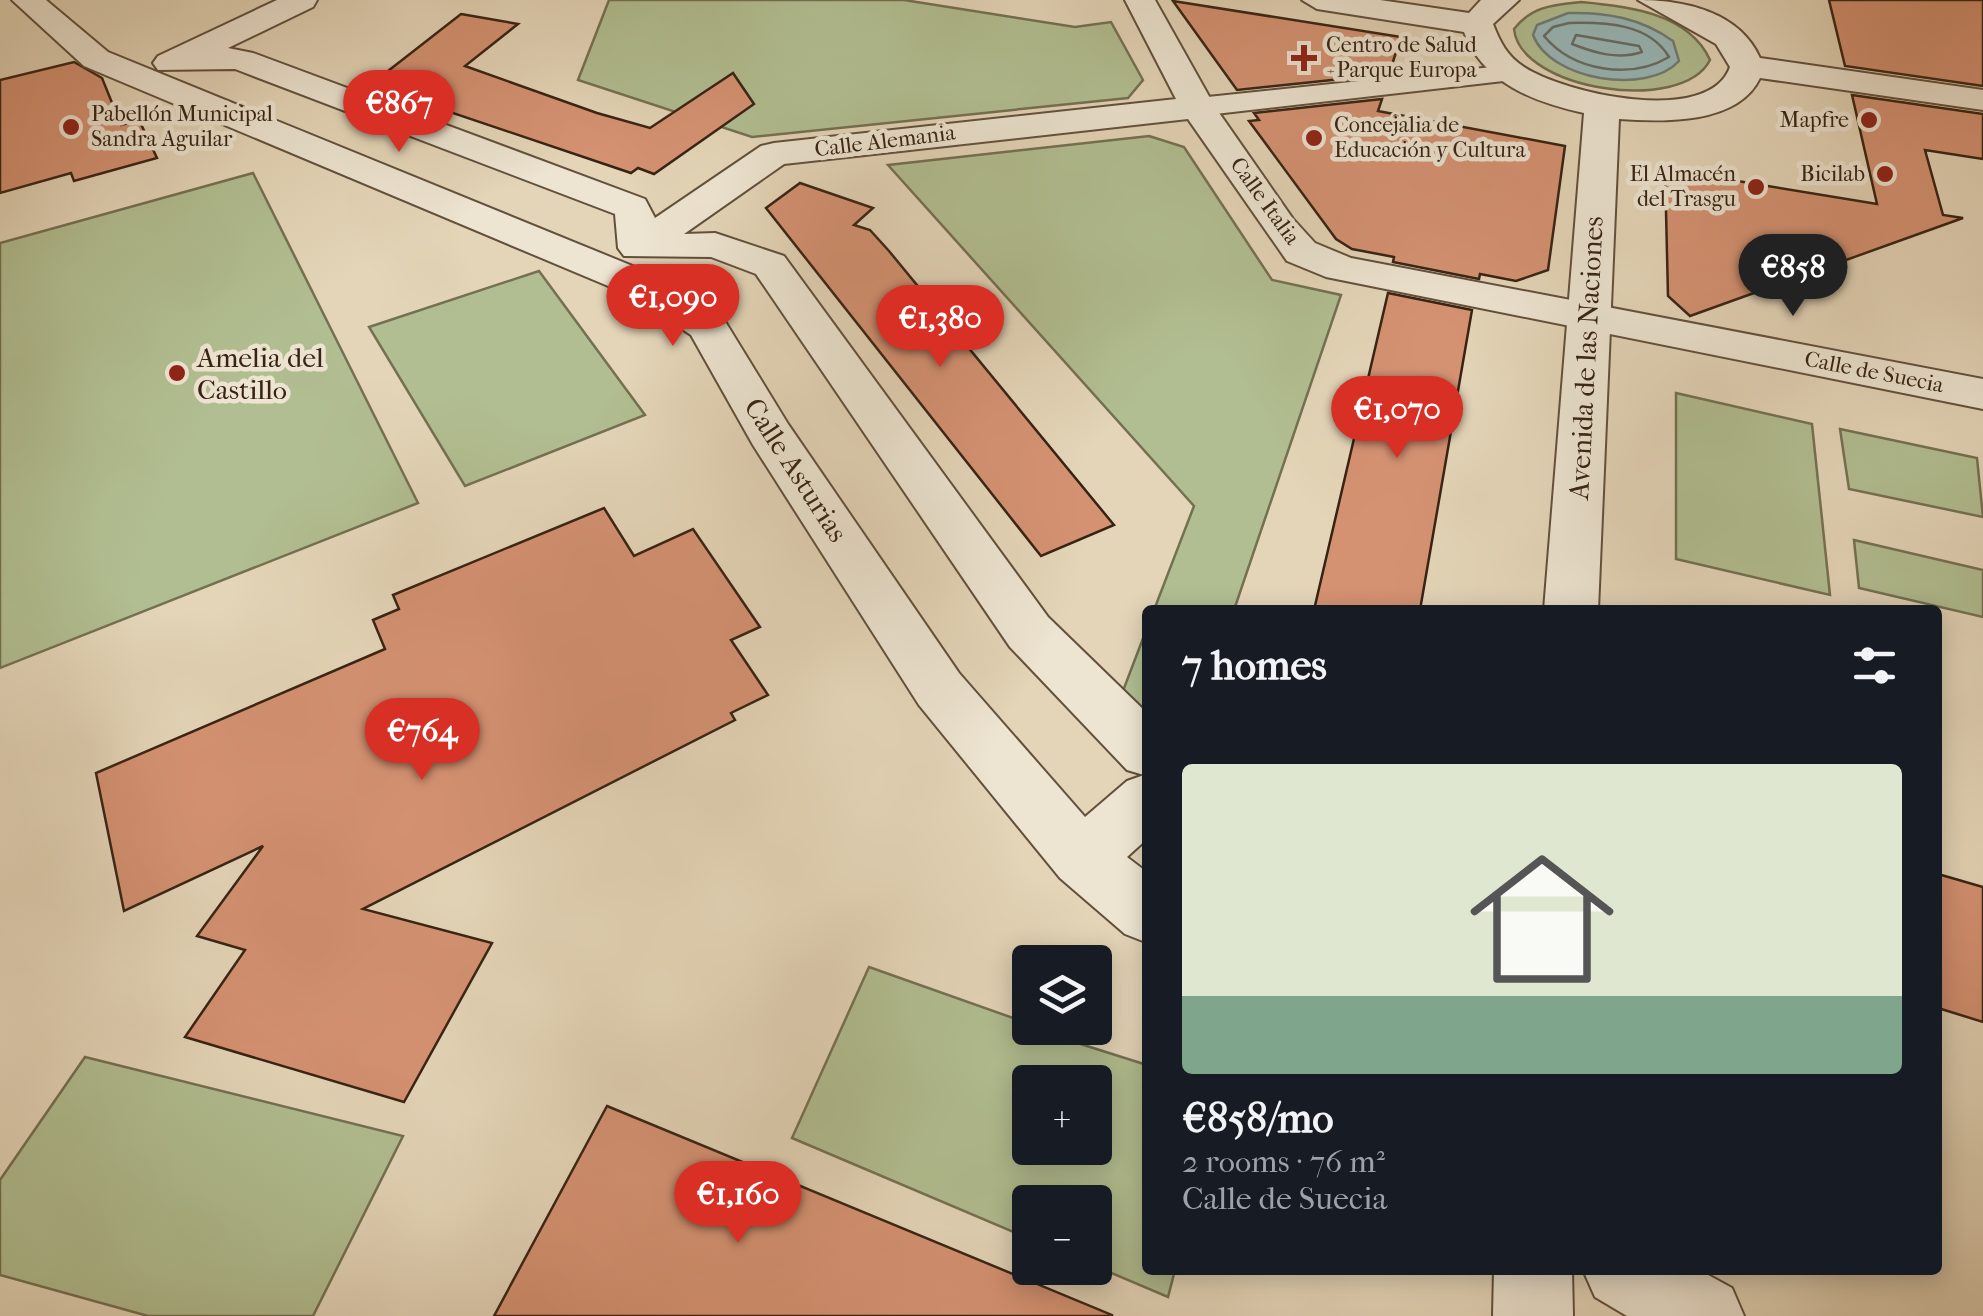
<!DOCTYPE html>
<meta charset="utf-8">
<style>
body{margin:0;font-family:"IM FELL French Canon",serif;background:#20242c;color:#f1f3f6;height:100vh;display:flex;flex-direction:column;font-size:38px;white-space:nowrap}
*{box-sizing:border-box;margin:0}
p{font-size:32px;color:#9ea1a6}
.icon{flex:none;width:55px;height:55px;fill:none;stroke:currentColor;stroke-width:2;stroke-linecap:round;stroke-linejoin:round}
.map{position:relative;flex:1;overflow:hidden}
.details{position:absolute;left:1142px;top:605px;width:800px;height:670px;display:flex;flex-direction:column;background:#171b24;border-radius:10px;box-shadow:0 5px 25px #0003}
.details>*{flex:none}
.buttons{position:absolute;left:1012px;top:945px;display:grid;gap:20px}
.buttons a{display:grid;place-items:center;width:100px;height:100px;border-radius:10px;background:#171b24;box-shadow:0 5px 25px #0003;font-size:50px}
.price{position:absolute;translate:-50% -85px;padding:0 22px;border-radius:35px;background:#d93025;color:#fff;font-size:32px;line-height:65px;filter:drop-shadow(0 2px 5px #0008)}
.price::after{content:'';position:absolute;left:50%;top:60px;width:30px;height:22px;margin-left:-15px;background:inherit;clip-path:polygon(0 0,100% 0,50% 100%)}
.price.current{background:#222;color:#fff}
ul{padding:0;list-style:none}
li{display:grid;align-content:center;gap:20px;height:530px;padding:0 40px}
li+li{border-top:2px solid #363941}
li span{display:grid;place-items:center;height:310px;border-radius:10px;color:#555}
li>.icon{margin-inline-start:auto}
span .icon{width:180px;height:180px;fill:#fffc;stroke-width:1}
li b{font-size:42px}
h2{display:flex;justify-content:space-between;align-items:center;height:120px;padding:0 40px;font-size:42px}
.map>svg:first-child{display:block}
.green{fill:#b1be91;stroke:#747052;stroke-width:2.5;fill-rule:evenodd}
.water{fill:#98b7b7;stroke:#717c75;stroke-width:2.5}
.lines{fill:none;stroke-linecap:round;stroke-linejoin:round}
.shore{stroke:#686d65;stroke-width:2.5}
.building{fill:#d59273;stroke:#372313;stroke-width:2.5}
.pedestrian-casing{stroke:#62503c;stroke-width:4}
.minor-casing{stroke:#62503c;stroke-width:4}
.tertiary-casing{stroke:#62503c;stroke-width:4}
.pedestrian{fill:#ede4d1;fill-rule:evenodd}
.minor{fill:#ede4d1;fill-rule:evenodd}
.tertiary{fill:#ede4d1;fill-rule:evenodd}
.poi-dot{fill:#8f2418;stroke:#ede4d1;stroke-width:4}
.labels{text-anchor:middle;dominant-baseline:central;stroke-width:9;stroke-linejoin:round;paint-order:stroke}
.far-poi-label{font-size:22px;fill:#372313;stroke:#ede4d1;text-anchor:start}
.far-street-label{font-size:22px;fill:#372313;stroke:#ede4d1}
.poi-label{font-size:28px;fill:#372313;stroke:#ede4d1;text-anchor:start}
.street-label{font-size:28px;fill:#372313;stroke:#ede4d1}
</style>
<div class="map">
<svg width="1983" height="1316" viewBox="0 0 1983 1316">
<rect width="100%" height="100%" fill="#e4d5b8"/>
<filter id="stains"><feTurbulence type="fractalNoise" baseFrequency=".002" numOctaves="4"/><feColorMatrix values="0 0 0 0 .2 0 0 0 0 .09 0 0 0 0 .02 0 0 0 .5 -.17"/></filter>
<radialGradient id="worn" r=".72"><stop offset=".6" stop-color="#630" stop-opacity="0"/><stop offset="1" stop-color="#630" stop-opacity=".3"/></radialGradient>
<g class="green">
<path d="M609,0h295l171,27 36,-5 32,58 -15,18 -376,39 -174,-57z"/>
<path d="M1581,2c46,4 108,11 129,58 -28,55 -190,30 -196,-31 18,-23 39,-24 67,-27z"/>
<path d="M1149,136l35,11 88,133 69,15 -107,315h-80l40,-104 -306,-341z"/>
<path d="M253,173l165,330 -418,165v-425z"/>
<path d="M539,271l106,144 -180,71 -96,-159z"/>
<path d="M1676,393l136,31 18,171 -154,-36z"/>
<path d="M1840,429l137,29 6,59 -134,-28z"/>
<path d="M1854,540l129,30v47l-124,-29z"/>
<path d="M1147,628v118l-39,-16z"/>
<path d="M869,967l161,57v4l117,37 1,205h27l-7,27 -73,-31v-64h-65v37l-238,-101zM1030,1082h65v66h-65z"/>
<path d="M85,1057l318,79 -90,180h-165l-148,-41v-95z"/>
</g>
<path class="water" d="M1568,13c38,-1 73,5 105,28l6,20c-32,35 -129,19 -146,-26l4,-10z"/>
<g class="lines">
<g class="shore">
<path d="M1569,23c35,-1 80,0 100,34 -39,23 -96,14 -125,-21l9,-9z"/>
<path d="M1576,35l63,11 3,6c-24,8 -47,1 -70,-8z"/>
</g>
</g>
<g class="building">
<path d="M1829,0h154v86l-138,-20z"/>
<path d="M1173,1l228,36 -12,37 -152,16z"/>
<path d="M461,14l57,10 -53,42 132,47 53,15 83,-55 21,31 -100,70 -16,-6 -7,5 -261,-88z"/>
<path d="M74,62l28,16 19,47 18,-5 18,38 -83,23 -3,-8 -71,20v-113z"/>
<path d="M1852,95l131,19v45l-58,-9 18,65 20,3 -273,98 -22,-20 -3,-127 212,35z"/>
<path d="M1382,99l-4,12 187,35 -17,124 -32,11 -36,-7 -1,5 -86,-17 1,-5 -42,-8 -16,-10 -87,-118 10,-1 -5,-7z"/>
<path d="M800,183l73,25 -19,17 16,5 19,21 225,274 -73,31 -275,-348z"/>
<path d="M1388,293l84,17 -52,300h-106z"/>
<path d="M604,508l30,48 59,-27 67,98 -29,13 37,55 -37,18 4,7 -372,189 129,34 -88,159 -219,-65 60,-87 -48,-14 66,-90 -139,65 -28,-138 289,-124 -12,-29 26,-11 -6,-14z"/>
<path d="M1938,874l45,13v135l-45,-14z"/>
<path d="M607,1106l505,209v1h-618z"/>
</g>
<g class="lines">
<g class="pedestrian-casing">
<path id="pedestrian" d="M1511,65l10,2 4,6 -4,6 -323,37 -14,-9 14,-9z"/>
</g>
<g class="minor-casing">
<g id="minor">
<path d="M12,0h34l62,52 554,226 61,40 65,106 171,249 126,144 42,-36 17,-6 -17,-5 -117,-123 -254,-373 -45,-17 -87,-1 -6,-8 -3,-34 -380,-145 -77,1 -5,-7 5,-7 119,-56h40l-4,7 -85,41 25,5 392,146 10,19 106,-72 13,-3 402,-44 -51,-99h30l60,107 78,112 22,24 36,15 632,121v30l-657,-132 -39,-16 -99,-142 -404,45 -100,70 31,-1 69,23 264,361 100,97v124l-21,19 21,16v70l-23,-9 -65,-56 -141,-173 -166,-260 -62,-110 -59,-39 -548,-230z"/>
<path d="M1583,1270h116l33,18 12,28h-117l-32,-19z"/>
</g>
</g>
<g class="tertiary-casing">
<g id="tertiary">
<path d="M1302,0h78l89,13 12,-13h38l-26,24c7,18 14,32 31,43 39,26 185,60 206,0l-14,-23 -78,-44c45,0 101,11 122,58l223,32v20l-223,-32c-22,47 -98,44 -141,41l-21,491h-54l40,-497c-50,-11 -101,-30 -120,-81l-147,-23z"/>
<path d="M1494,1270h78l1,46h-80z"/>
</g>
</g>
<use href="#pedestrian" class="pedestrian"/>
<use href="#minor" class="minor"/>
<use href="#tertiary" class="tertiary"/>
</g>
<g class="poi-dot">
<path d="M1299 43h10v10h10v10h-10v10h-10v-10h-10v-10h10z"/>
<circle cx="1869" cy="120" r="10"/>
<circle cx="71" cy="127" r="10"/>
<circle cx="1314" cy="138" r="10"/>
<circle cx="1885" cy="174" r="10"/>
<circle cx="1756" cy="187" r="10"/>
<circle cx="177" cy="373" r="10"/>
</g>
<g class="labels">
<g class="far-poi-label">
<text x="1326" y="45">Centro de Salud<tspan x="1326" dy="25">- Parque Europa</tspan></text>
<text x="91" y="114">Pabellón Municipal<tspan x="91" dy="25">Sandra Aguilar</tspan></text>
<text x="1849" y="120" text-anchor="end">Mapfre</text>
<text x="1334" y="125">Concejalia de<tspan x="1334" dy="25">Educación y Cultura</tspan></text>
<text x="1736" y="174" text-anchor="end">El Almacén<tspan x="1736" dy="25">del Trasgu</tspan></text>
<text x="1865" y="174" text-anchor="end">Bicilab</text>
</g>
<g class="far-street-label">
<text transform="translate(885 141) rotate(-7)">Calle Alemania</text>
<text transform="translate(1265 201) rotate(54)">Calle Italia</text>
<text transform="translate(1874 372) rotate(11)">Calle de Suecia</text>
</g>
<g class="poi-label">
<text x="197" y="357">Amelia del<tspan x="197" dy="32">Castillo</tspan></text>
</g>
<g class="street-label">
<text transform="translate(1586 358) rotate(-87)">Avenida de las Naciones</text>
<text transform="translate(796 470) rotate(57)">Calle Asturias</text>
</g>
</g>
<rect width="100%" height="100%" filter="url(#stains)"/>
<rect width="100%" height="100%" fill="url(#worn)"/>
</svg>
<div class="buttons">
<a><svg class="icon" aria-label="layers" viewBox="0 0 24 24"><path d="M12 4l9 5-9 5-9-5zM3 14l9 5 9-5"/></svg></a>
<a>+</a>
<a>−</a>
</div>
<b class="price" style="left:399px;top:155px">€867</b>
<b class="price current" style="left:1793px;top:319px">€858</b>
<b class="price" style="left:673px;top:349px">€1,090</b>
<b class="price" style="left:940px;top:370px">€1,380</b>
<b class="price" style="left:1397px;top:461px">€1,070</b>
<b class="price" style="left:422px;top:783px">€764</b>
<b class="price" style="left:738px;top:1246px">€1,160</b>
<section class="details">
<h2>7 homes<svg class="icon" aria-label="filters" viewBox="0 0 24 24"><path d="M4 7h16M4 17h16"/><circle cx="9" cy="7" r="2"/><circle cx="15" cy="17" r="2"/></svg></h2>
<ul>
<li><span style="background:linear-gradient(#dfe7d0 75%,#7fa58c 0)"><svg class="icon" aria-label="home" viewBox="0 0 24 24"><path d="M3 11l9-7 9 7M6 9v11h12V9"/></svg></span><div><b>€858/mo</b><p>2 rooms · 76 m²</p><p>Calle de Suecia</p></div></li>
</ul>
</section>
</div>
